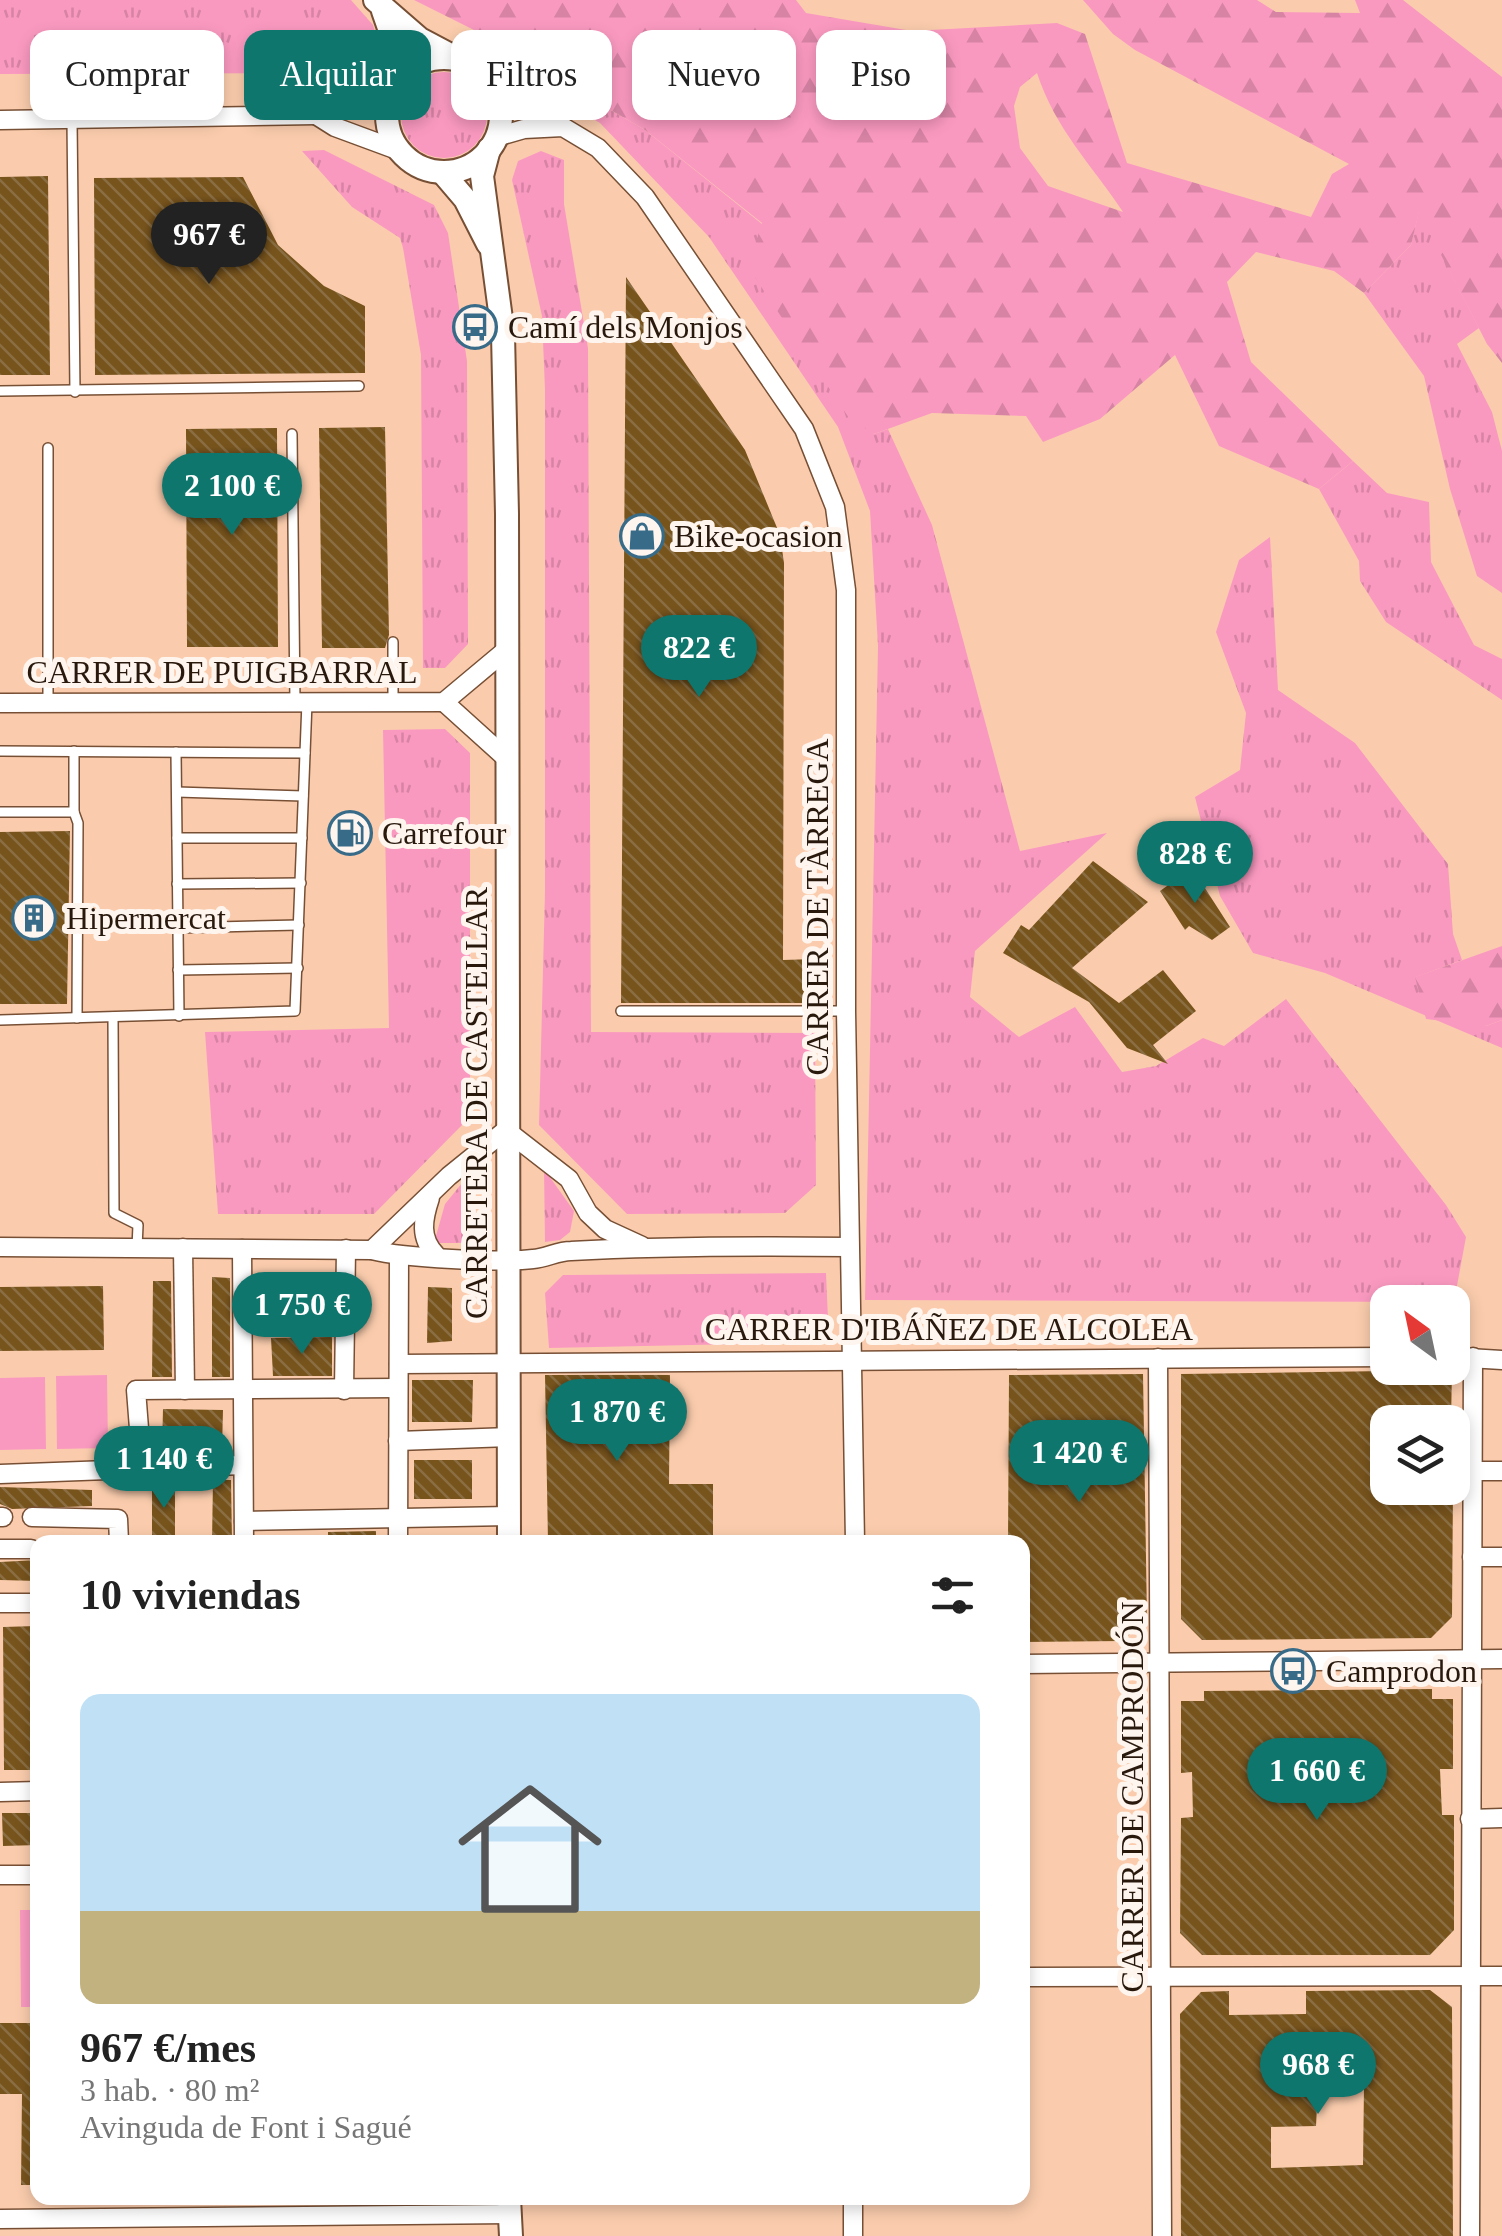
<!DOCTYPE html>
<html lang="es">
<meta charset="utf-8">
<style>
body{margin:0;font-family:"Times New Roman",serif;background:#f2f2f2;color:#222;height:100vh;display:flex;flex-direction:column;font-size:38px;white-space:nowrap}
*{box-sizing:border-box;margin:0}
p{font-size:32px;color:#767676}
.icon{flex:none;width:55px;height:55px;fill:none;stroke:currentColor;stroke-width:2;stroke-linecap:round;stroke-linejoin:round}
.map{position:relative;flex:1;overflow:hidden}
.sheet{position:absolute;left:30px;top:1535px;width:1000px;height:670px;display:flex;flex-direction:column;background:#fff;border-radius:20px;box-shadow:0 5px 15px #0003}
.sheet>*{flex:none}
.banner{position:absolute;left:30px;top:30px;width:1000px;height:90px;display:flex;gap:20px}
.needle{width:65px;rotate:327deg}
.fabs{position:absolute;left:1370px;top:1285px;display:grid;gap:20px}
.fabs a{display:grid;place-items:center;width:100px;height:100px;border-radius:20px;background:#fff;box-shadow:0 5px 15px #0003;font-size:50px}
.price{position:absolute;translate:-50% -85px;padding:0 22px;border-radius:35px;background:#0f766e;color:#fff;font-size:32px;line-height:65px;filter:drop-shadow(0 2px 5px #0008)}
.price::after{content:'';position:absolute;left:50%;top:60px;width:30px;height:22px;margin-left:-15px;background:inherit;clip-path:polygon(0 0,100% 0,50% 100%)}
.price.on{background:#222;color:#fff}
ul{padding:0;list-style:none}
li{display:grid;align-content:center;gap:20px;height:530px;padding:0 50px}
li span{display:grid;place-items:center;height:310px;border-radius:20px;color:#555}
li>.icon{margin-inline-start:auto}
span .icon{width:180px;height:180px;fill:#fffc;stroke-width:1}
li b{font-size:42px}
h2{display:flex;justify-content:space-between;align-items:center;height:120px;padding:0 50px;font-size:42px}
.tag{padding:0 35px;border-radius:20px;background:#fff;box-shadow:0 5px 15px #0003;font-size:35px;line-height:90px}
.tag.on{background:#0f766e;color:#fff}
.map>svg:first-child{display:block}
.grass{fill:url(#grass-tufts)}
.forest{fill:url(#forest-firs);fill-rule:evenodd}
.pitch{fill:#fa99c0}
.building{fill:url(#building-back-hatch);fill-rule:evenodd}
.lines{fill:none;stroke-linecap:round;stroke-linejoin:round}
.lane-casing{stroke:#774f34;stroke-width:12}
.street-casing{stroke:#774f34;stroke-width:21}
.secondary-casing{stroke:#774f34;stroke-width:26}
.lane{stroke:#fff;stroke-width:9}
.street{stroke:#fff;stroke-width:18}
.secondary{stroke:#fff;stroke-width:22}
.labels{text-anchor:middle;dominant-baseline:central;stroke-width:10;stroke-linejoin:round;paint-order:stroke}
.poi-label{font-size:32px;fill:#29190d;stroke:#fff5ef;text-anchor:start}
.street-label{font-size:32px;fill:#29190d;stroke:#fff5ef}
</style>
<div class="map">
<svg width="1502" height="2236" viewBox="0 0 1502 2236">
<defs>
<pattern id="grass-tufts" width="24" height="20" patternUnits="userSpaceOnUse" patternTransform="scale(2.5)"><rect width="24" height="20" fill="#fa99c0"/><path d="M3 7l-1-3M5 7V3M7 7l1-3M15 17l-1-3M17 17v-4M19 17l1-3" fill="none" stroke="#d683a4"/></pattern>
<pattern id="forest-firs" width="22" height="20" patternUnits="userSpaceOnUse" patternTransform="scale(2.5)"><rect width="22" height="20" fill="#fa99c0"/><path d="M5 1l3.5 6h-7zM16 11l3.5 6h-7z" fill="#d683a4"/></pattern>
<pattern id="building-back-hatch" width="6" height="6" patternUnits="userSpaceOnUse" patternTransform="scale(2.5)"><rect width="6" height="6" fill="#78541d"/><path d="M-1 5l2 2M0 0l6 6M5-1l2 2" fill="none" stroke="#8a6e43"/></pattern>
</defs>
<rect width="100%" height="100%" fill="#faccad"/>
<g class="grass">
<path d="M0,0h351l22,25 8,29 -14,19 -367,1z"/>
<path d="M528,72l57,23 60,35 117,94 112,210 14,-5 44,96 88,326 87,-18 -132,118 -5,46 49,40 56,-30 47,65 34,-6 47,-28 21,8 62,-47 160,206 20,32 -12,65 -589,-2 13,-654 -8,-135 -32,-84 -129,-190 -109,-114 -76,-44z"/>
<circle cx="444" cy="115" r="43"/>
<path d="M324,150l110,55 14,28 19,128 1,283 -23,24h-22l-2,-313 -18,-107 -3,-10 -48,-31 -50,-56z"/>
<path d="M541,151l23,9v44l24,144 3,684 224,1 1,152 -31,28 -158,1 -88,-89 6,-234v-501l-3,-74 -30,-136 6,-19z"/>
<path d="M1419,210l60,118 -22,16 35,68 10,39v142l-25,-17 -27,-87 -26,-113 -60,-83 47,-48z"/>
<path d="M1353,461l34,32 42,9 2,60 43,83 28,14v41l-116,-78 -26,-41 -1,-20 -40,-72z"/>
<path d="M1270,537l8,153 77,53 93,121 5,70 9,26 -46,17 70,49 16,-6v28l-177,-75 -72,-20 -33,-57 -25,-99 45,-27 6,-57 -30,-81 23,-72z"/>
<path d="M445,729l25,24v325l7,14 -8,26 -95,96h-156l-13,-182 184,-4 -6,-298z"/>
<path d="M544,1169l30,42 -4,21 -10,8 -15,2z"/>
<path d="M471,1172l-1,71h-36l11,-39z"/>
<path d="M826,1273l3,69 -280,6 -4,-55 18,-18z"/>
</g>
<g class="forest">
<path d="M414,0h382l10,13 106,18 145,-8 28,11 42,129 184,54 21,-43 17,-10 -214,-114 -22,-16 -30,-34h174l19,12 84,1 -5,-13h48l99,77v286l-15,-19 -68,-132 -8,33 -47,48 -30,-22 -78,-19 -29,30 24,80 102,99 -34,28 -100,-43 -44,-91 -75,64 -57,23 -17,-26 -94,-3 -58,21 -25,-16 -101,-151 14,-44 -117,-93 -60,-35 -57,-23 -36,-33zM1037,73c18,56 55,92 86,139l-75,-26 -28,-38 -6,-42 6,-19z"/>
<path d="M1502,946v74l-16,6 -60,-7 -11,-42z"/>
</g>
<g class="pitch">
<path d="M107,1375l1,73 -51,1 -1,-73z"/>
<path d="M45,1377l1,72 -46,1v-72z"/>
<path d="M20,1910h17v97h-16z"/>
</g>
<g class="building">
<path d="M48,176l2,199h-50v-198z"/>
<path d="M243,177l35,68 46,41 41,20v67l-270,2 -1,-197z"/>
<path d="M626,277l119,173 35,85 4,28 -1,397 31,-1 1,44h-194z"/>
<path d="M385,427l4,208 -4,13h-63l-3,-220z"/>
<path d="M277,428l1,219h-91l-1,-218z"/>
<path d="M70,831l-3,173h-67v-172z"/>
<path d="M1093,861l55,41 -76,66 47,35 44,-33 33,41 -43,34 15,19 -41,-16 -38,-46 -86,-49 18,-28 8,5z"/>
<path d="M1192,868l38,59 -18,13 -23,-14 -4,4 -25,-39z"/>
<path d="M212,1277l18,1v99h-18z"/>
<path d="M153,1281h18l1,96h-20z"/>
<path d="M103,1286l1,64 -104,1v-64z"/>
<path d="M428,1287l24,1v53l-25,2z"/>
<path d="M332,1337v39h-59l-2,-38z"/>
<path d="M1452,1370l-1,52h-63v66h65l-1,129 -21,21 -229,2 -21,-21v-245z"/>
<path d="M1143,1374l4,245 -25,22 -100,1v-100h-14l1,-167z"/>
<path d="M545,1375h125l-1,109h44v58h-165z"/>
<path d="M412,1380h61l-1,42h-60z"/>
<path d="M163,1409l60,1 -1,39h-60z"/>
<rect x="414" y="1460" width="58" height="39"/>
<path d="M175,1480v62h-23v-61z"/>
<path d="M213,1480h18l1,62h-20z"/>
<path d="M0,1487l92,3v16l-80,3 -12,-5z"/>
<path d="M376,1531v11h-48v-10z"/>
<path d="M37,1560l1,21 -38,-1v-18z"/>
<path d="M36,1626l1,144h-33l-1,-143z"/>
<path d="M1432,1689v10h21v70h-13l2,46h12v115l-24,25h-228l-22,-22 1,-115 12,-1 -1,-45 -11,1v-72h23v-10z"/>
<path d="M2,1813h36v32l-35,1z"/>
<path d="M1430,1990l22,17 1,229h-272l-1,-222 21,-22 28,-1v24l77,-1v-23zM1364,2086l-1,79 -92,3v-41l45,-1 2,-39z"/>
<path d="M0,2023h38v162h-17l1,-91h-22z"/>
</g>
<g class="lines">
<g class="lane-casing">
<g id="lane">
<path d="M72,120l3,272"/>
<path d="M0,391l359,-5"/>
<path d="M292,434l3,269"/>
<path d="M393,702v-60"/>
<path d="M48,703v-255"/>
<path d="M0,751l305,2"/>
<path d="M74,751v61"/>
<path d="M176,752l3,264"/>
<path d="M177,792l126,4"/>
<path d="M0,812h74l4,11 -1,195"/>
<path d="M177,838h125"/>
<path d="M177,884l124,-1"/>
<path d="M178,928l121,-3"/>
<path d="M178,970l120,-2"/>
<path d="M621,1011h225"/>
<path d="M113,1017l1,196 24,12 -1,23"/>
<path d="M0,1020l295,-9 12,-309"/>
</g>
</g>
<g class="street-casing">
<g id="street">
<path d="M497,94l48,18 18,15"/>
<path d="M316,115l19,12 65,24"/>
<path d="M0,120l316,-5 20,-10 55,-11"/>
<path d="M496,137l28,-8 39,-2 35,21 47,49 159,232 31,78 11,83v421l9,531"/>
<path d="M444,702l62,56"/>
<path d="M0,703l444,-1 61,-51"/>
<path d="M430,1198c-7,21 -11,40 6,57"/>
<path d="M0,1247l372,3c32,8 127,13 161,9 13,-1 25,-8 38,-8 93,-5 186,-5 278,-4"/>
<path d="M183,1248l2,142"/>
<path d="M242,1249l2,293"/>
<path d="M372,1250l77,-74 57,-46 63,49 19,34 17,16 37,17"/>
<path d="M1452,1357l50,3"/>
<path d="M1158,1358l4,878"/>
<path d="M399,1364l989,-7"/>
<path d="M344,1390l2,-141"/>
<path d="M398,1441l112,-4"/>
<path d="M142,1467l-6,-77 262,-2"/>
<path d="M1472,1471h30"/>
<path d="M0,1474l243,-9"/>
<path d="M0,1517h3"/>
<path d="M32,1517l86,2 1,23"/>
<path d="M244,1521l265,-5"/>
<path d="M398,1542l1,-285"/>
<path d="M0,1549h31"/>
<path d="M1472,1557h30"/>
<path d="M0,1603h38"/>
<path d="M1022,1664l480,-5"/>
<path d="M0,1792l38,-1"/>
<path d="M1470,1819l32,-1"/>
<path d="M0,1875h38"/>
<path d="M1022,1977l480,-1"/>
<path d="M853,2198v38"/>
<path d="M0,2219l510,-5"/>
<path d="M1470,2236l3,-879"/>
</g>
</g>
<g class="secondary-casing">
<g id="secondary">
<path d="M375,0l45,39 34,18"/>
<path d="M383,11l15,43 1,26"/>
<circle cx="444" cy="115" r="57"/>
<path d="M489,149l-7,27 21,158 4,180 2,1028"/>
<path d="M442,172l23,27 23,45"/>
<path d="M509,2198l2,38"/>
</g>
</g>
<use href="#lane" class="lane"/>
<use href="#street" class="street"/>
<use href="#secondary" class="secondary"/>
</g>
<defs>
<g id="bus-ring" transform="scale(2.25)"><circle r="9.5" fill="#fff5ef" stroke="#376b88" stroke-width="1.5"/><path d="M-5-6H5V4H4V6H2V4H-2V6H-4V4H-5ZM-3.5-4V0h7V-4ZM-3.5 1.2v1.5H-2V1.2ZM2 1.2v1.5H3.5V1.2Z" fill="#376b88"/></g>
<g id="shop-ring" transform="scale(2.25)"><circle r="9.5" fill="#fff5ef" stroke="#376b88" stroke-width="1.5"/><path d="M-5-2.5h2.3a2.7 3.5 0 0 1 5.4 0H5L5.5 6h-11ZM-1.5-2.5h3a1.5 2.3 0 0 0-3 0Z" fill="#376b88"/></g>
<g id="fuel-ring" transform="scale(2.25)"><circle r="9.5" fill="#fff5ef" stroke="#376b88" stroke-width="1.5"/><path d="M-5.5-6h7V0h2V4h1.3V-2.5L3-4.5l.8-.8L6-3V5H2.5V1h-1V6h-7ZM-4.2-4.7v3.2H.2V-4.7Z" fill="#376b88"/></g>
<g id="building-ring" transform="scale(2.25)"><circle r="9.5" fill="#fff5ef" stroke="#376b88" stroke-width="1.5"/><path d="M-4-6H4V6H1V3H-1V6H-4ZM-2.5-4.3h1.7v1.8h-1.7ZM.8-4.3h1.7v1.8H.8ZM-2.5-1h1.7V.8h-1.7ZM.8-1h1.7V.8H.8Z" fill="#376b88"/></g>
</defs>
<g fill-rule="evenodd">
<use href="#bus-ring" x="475" y="327"/>
<use href="#shop-ring" x="642" y="536"/>
<use href="#fuel-ring" x="350" y="833"/>
<use href="#building-ring" x="34" y="918"/>
<use href="#bus-ring" x="1293" y="1671"/>
</g>
<g class="labels">
<g class="poi-label">
<text x="508" y="327">Camí dels Monjos</text>
<text x="674" y="536">Bike-ocasion</text>
<text x="382" y="833">Carrefour</text>
<text x="66" y="918">Hipermercat</text>
<text x="1326" y="1671">Camprodon</text>
</g>
<g class="street-label">
<text x="222" y="672">CARRER DE PUIGBARRAL</text>
<text transform="translate(817 907) rotate(-90)">CARRER DE TÀRREGA</text>
<text transform="translate(476 1103) rotate(-90)">CARRETERA DE CASTELLAR</text>
<text x="949" y="1329">CARRER D'IBÁÑEZ DE ALCOLEA</text>
<text transform="translate(1132 1797) rotate(-90)">CARRER DE CAMPRODÓN</text>
</g>
</g>
</svg>
<div class="fabs">
<a><svg class="needle" viewBox="-14 -14 28 28"><path d="M0-13l5 13h-10z" fill="#e53935"/><path d="M0 13l5-13h-10z" fill="#767676"/></svg></a>
<a><svg class="icon" aria-label="layers" viewBox="0 0 24 24"><path d="M12 4l9 5-9 5-9-5zM3 14l9 5 9-5"/></svg></a>
</div>
<b class="price on" style="left:209px;top:287px">967 €</b>
<b class="price" style="left:232px;top:538px">2 100 €</b>
<b class="price" style="left:699px;top:700px">822 €</b>
<b class="price" style="left:1195px;top:906px">828 €</b>
<b class="price" style="left:302px;top:1357px">1 750 €</b>
<b class="price" style="left:617px;top:1464px">1 870 €</b>
<b class="price" style="left:1079px;top:1505px">1 420 €</b>
<b class="price" style="left:164px;top:1511px">1 140 €</b>
<b class="price" style="left:1317px;top:1823px">1 660 €</b>
<b class="price" style="left:1318px;top:2117px">968 €</b>
<div class="banner">
<a class="tag">Comprar</a>
<a class="tag on">Alquilar</a>
<a class="tag">Filtros</a>
<a class="tag">Nuevo</a>
<a class="tag">Piso</a>
</div>
<section class="sheet">
<h2>10 viviendas<svg class="icon" aria-label="filters" viewBox="0 0 24 24"><path d="M4 7h16M4 17h16"/><circle cx="9" cy="7" r="2"/><circle cx="15" cy="17" r="2"/></svg></h2>
<ul>
<li><span style="background:linear-gradient(#bfe0f5 70%,#c2b280 0)"><svg class="icon" aria-label="home" viewBox="0 0 24 24"><path d="M3 11l9-7 9 7M6 9v11h12V9"/></svg></span><div><b>967 €/mes</b><p>3 hab. · 80 m²</p><p>Avinguda de Font i Sagué</p></div></li>
</ul>
</section>
</div>
